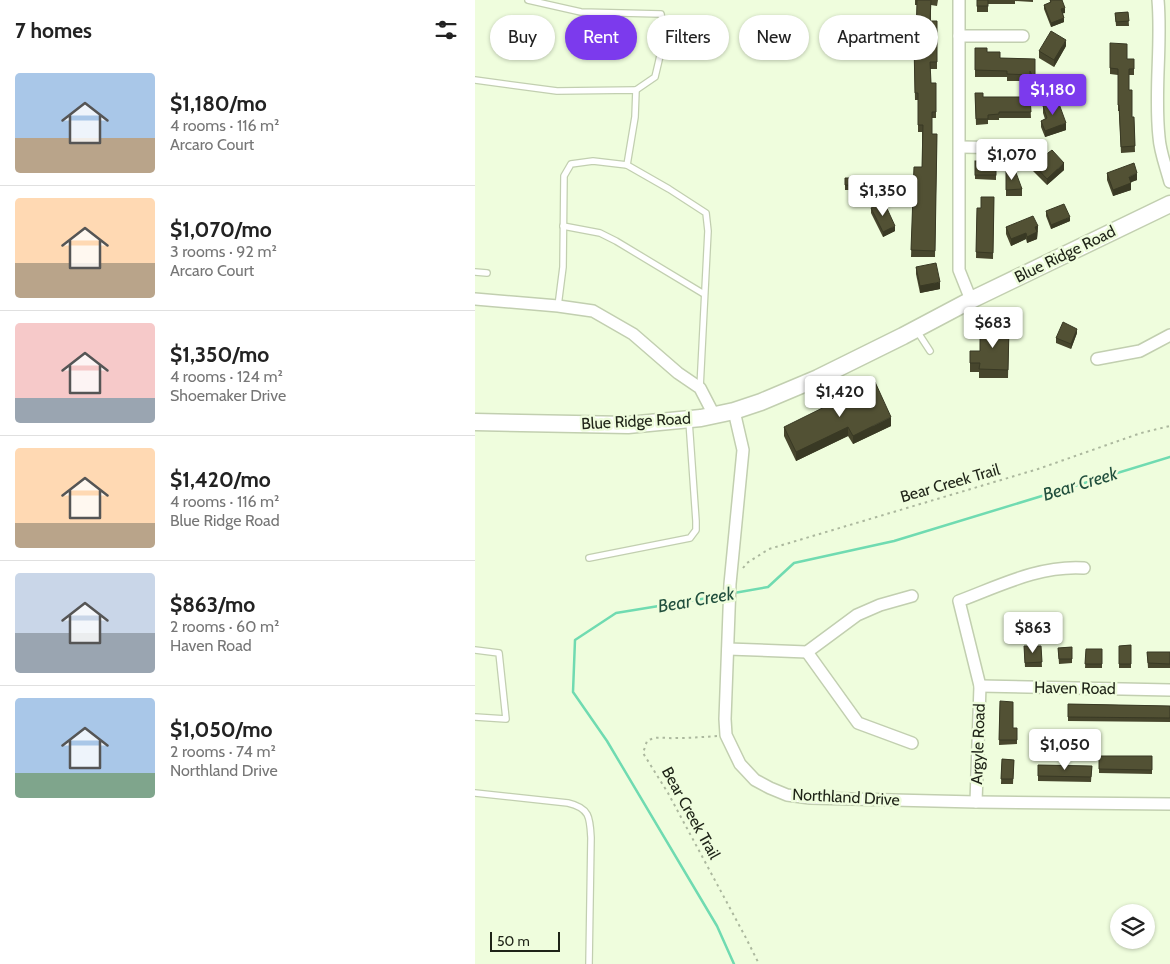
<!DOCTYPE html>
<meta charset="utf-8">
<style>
body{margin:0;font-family:Cabin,sans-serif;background:#f6f6f6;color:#222;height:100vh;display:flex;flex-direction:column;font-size:19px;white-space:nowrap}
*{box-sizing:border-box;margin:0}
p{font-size:16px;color:#767676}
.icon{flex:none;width:28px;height:28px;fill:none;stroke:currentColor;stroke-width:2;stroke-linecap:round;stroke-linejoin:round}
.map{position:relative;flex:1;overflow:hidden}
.details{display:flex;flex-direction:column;background:#fff;width:475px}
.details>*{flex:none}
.top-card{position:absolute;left:15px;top:15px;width:475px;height:45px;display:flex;gap:10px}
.tools{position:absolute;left:635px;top:904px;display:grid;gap:10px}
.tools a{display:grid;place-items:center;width:45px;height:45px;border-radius:50%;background:#fff;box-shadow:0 1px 4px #0004;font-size:25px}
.scale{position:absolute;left:15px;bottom:12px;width:70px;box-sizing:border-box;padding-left:5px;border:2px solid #1e2317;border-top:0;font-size:14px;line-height:18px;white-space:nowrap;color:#1e2317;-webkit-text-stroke:4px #effddd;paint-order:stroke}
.price{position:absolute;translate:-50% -42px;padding:0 11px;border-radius:5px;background:#fff;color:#222;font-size:16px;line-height:32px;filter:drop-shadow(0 1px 2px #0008)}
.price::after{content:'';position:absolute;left:50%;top:30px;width:15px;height:11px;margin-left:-8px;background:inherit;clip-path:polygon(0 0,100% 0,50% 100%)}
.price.selected{background:#7c3aed;color:#fff}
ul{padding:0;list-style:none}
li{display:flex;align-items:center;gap:15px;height:125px;padding:0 15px}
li+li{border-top:1px solid #e0e0e0}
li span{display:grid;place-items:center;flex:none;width:140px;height:100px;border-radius:5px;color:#555}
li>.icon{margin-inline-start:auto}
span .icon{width:60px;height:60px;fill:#fffc;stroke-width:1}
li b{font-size:21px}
h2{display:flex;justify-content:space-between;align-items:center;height:60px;padding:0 15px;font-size:21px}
.chip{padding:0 18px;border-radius:22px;background:#fff;box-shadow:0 1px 4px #0004;font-size:18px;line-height:45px}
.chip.selected{background:#7c3aed;color:#fff}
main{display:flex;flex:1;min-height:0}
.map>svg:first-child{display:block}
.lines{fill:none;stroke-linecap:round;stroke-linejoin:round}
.stream{stroke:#70dbb1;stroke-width:2.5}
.lane-casing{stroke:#c2cfb0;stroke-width:8}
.street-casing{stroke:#c2cfb0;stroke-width:14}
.secondary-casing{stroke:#c2cfb0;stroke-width:19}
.path{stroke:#acb89e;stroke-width:2;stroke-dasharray:2.5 4;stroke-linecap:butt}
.lane{stroke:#fff;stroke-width:5.5}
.street{stroke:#fff;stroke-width:11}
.secondary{stroke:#fff;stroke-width:16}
.wall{fill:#47462d}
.shaded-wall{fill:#393924}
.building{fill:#525134;stroke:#393924}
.labels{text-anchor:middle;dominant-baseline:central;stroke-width:5;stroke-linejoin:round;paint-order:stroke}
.street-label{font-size:16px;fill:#1e2317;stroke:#effddd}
.water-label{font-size:18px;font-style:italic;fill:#214f3d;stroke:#effddd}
</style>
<main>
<section class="details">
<h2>7 homes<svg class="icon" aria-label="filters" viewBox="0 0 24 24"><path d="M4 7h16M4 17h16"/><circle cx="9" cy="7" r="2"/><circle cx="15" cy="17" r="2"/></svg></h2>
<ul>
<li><span style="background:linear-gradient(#a9c7e8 65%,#b9a48a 0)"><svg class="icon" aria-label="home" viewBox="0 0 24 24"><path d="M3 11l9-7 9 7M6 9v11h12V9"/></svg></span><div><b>$1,180/mo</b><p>4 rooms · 116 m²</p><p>Arcaro Court</p></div></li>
<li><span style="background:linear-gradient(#ffd9b3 65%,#b9a48a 0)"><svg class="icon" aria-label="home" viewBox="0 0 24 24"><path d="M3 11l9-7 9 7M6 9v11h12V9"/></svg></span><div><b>$1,070/mo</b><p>3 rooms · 92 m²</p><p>Arcaro Court</p></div></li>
<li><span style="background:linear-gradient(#f6c9c9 75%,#9aa5b1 0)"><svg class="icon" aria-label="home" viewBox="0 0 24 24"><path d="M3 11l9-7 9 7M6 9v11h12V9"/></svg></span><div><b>$1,350/mo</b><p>4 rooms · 124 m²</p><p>Shoemaker Drive</p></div></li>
<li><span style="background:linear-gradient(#ffd9b3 75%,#b9a48a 0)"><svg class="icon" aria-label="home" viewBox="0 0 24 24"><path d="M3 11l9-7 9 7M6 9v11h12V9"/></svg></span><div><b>$1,420/mo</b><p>4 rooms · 116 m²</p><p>Blue Ridge Road</p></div></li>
<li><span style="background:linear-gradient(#c9d6e8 60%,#9aa5b1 0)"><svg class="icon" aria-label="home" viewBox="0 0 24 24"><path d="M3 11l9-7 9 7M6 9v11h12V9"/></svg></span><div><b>$863/mo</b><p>2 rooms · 60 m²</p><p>Haven Road</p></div></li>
<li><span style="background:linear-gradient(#a9c7e8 75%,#7fa58c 0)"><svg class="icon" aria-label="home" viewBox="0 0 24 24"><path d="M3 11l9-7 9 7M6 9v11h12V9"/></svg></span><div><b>$1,050/mo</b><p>2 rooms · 74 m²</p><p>Northland Drive</p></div></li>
</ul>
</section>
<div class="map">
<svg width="695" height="964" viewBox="0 0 695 964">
<rect width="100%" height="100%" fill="#effddd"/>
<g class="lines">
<g class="stream">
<path d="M259,593l34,-6 26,-24 100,-22 276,-84"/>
<path d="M251,595l-110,18 -41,27 -2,52 34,49 110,185 17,38"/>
</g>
<g class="lane-casing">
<g id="lane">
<path d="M53,0l53,12 80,2c5,22 -1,42 -6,63l-19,13"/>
<path d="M0,80l82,11 79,-1 -1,27 -8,48"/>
<path d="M88,226l37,7 16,8 88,53"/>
<path d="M0,272l12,1"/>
<path d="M83,306l5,-39 1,-91 7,-12 22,-3 34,4 42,24 37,24 2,18 -8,157"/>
<path d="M442,331l13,20"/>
<path d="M114,558l101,-20 6,-8v-9l-7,-100"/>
<path d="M0,650l24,3 7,66 -31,-2"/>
<path d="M0,793l93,10c22,5 22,15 23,35l-2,126"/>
</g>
</g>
<g class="street-casing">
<g id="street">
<path d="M484,0v270l12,30"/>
<path d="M683,0c4,45 -4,91 1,137 1,15 7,30 11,45"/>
<path d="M484,36h64"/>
<path d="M485,147l63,1"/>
<path d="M0,299l83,7 35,5 40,23 45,39 22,15 14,27"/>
<path d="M622,359l43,-8 30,-16"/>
<path d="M259,411l9,39 -13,134 -5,135 1,16 14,29 15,16 15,8 17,7 23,3 166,4 194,2"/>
<path d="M253,649l79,3 50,-37 23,-10 32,-9"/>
<path d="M332,652l51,71 54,20"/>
<path d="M505,686l190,4"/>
<path d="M501,802l4,-116 -21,-85c40,-15 81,-36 125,-33"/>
</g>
</g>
<g class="secondary-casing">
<path id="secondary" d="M0,422l153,3 73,-7 33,-7 27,-9 57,-24 85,-42 68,-36 199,-96"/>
</g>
<g class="path">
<path d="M268,568l4,-5 22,-14 269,-80 103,-36 29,-7"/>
<path d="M242,736c-13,1 -26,2 -40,2 -11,1 -20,-3 -30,3l-4,12 25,40 78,145 13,26"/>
</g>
<use href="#lane" class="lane"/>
<use href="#street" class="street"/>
<use href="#secondary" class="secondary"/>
</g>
<g class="wall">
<path d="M440,0h23l-1,6 -6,-1v16h6v48h-7l1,14h5v35h-4v16h5l-2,123h-24l3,-90h8v-35h-4v-32h-3l-1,-57h2l1,-38h-2z"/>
<path d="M502,0h56v2l-18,-1v3h-27v8h-11z"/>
<path d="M575,0h12l3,13h-2l1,9 -13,5 -7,-18v-4l6,-2z"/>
<path d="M653,12l1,14h-13l-1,-13z"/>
<path d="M635,43l17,16h7v16h-5v15l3,27h2l1,35 -14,1 -2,-42h-1v-36l-8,-1z"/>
<path d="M591,46l-12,21 -15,-9v-7z"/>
<path d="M500,48l25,10 35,1v29l-5,-11v4h-23v-4h-32z"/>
<path d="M500,93l8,4h47l1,21h-32v2h-11v4l-12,1z"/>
<path d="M568,106l23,24 -21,7 -4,-10v-6l4,-2 -2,-6z"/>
<path d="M500,161h21v19l-21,-1z"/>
<path d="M558,164l31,6 -17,15 -14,-14z"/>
<path d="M531,171l16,18v7h-16z"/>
<path d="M632,173l30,7 -6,2v8l-18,6 -6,-16z"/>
<rect x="370" y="178" width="14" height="12"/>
<path d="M519,197l-1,62 -17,-1 1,-50h4z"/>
<path d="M396,208l24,23 -12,6 -12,-24z"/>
<path d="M571,211l24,10 -19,8 -5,-13z"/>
<path d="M563,226l-1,13 -10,4 -1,-4 -15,7 -5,-12v-7z"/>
<path d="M441,267l24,22 -20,4 -4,-19z"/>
<path d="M534,328l-1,50h-29v-6h-9v-9l10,-12z"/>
<path d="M602,333l-6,16 -15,-6v-5z"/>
<path d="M416,426l-38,18 -5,-8 -52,25 -12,-25v-9z"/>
<path d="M656,645v23h-12v-22z"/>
<path d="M549,646h17l1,21h-17z"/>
<path d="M597,647v16l-13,1 -1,-16z"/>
<path d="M611,649h16v19h-17z"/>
<path d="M672,652h23v16h-22z"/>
<path d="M525,701l13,27h4v16l-18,1z"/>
<path d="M593,704l102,2v16l-102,-1z"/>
<path d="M624,756h53v18l-53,-1z"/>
<path d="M527,759l12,1 -1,24h-12z"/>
<path d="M563,765l54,1 -1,16 -53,-1z"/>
</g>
<g class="shaded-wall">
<path d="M590,8v5l-4,1v-5z"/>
<path d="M589,18v4l-13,5v-4z"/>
<path d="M591,40v6l-12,21v-7z"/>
<path d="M591,123v7l-21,7v-6z"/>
<path d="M589,163v7l-17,15v-6z"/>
<path d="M662,173v7l-8,3v-6z"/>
<path d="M656,183v7l-18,6v-6z"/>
<path d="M595,217v4l-19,8v-4z"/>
<path d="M420,226v5l-12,6v-5z"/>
<path d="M563,226l-1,13 -10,4v-6l8,-10z"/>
<path d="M551,233v6l-15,7v-7z"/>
<path d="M465,282v7l-20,4v-7z"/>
<path d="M602,329v4l-6,16v-5z"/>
<path d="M416,417v9l-38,18v-8z"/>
<path d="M373,427v9l-52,25v-9z"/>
</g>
<g class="building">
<path d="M442,0h14l-1,21h7v41h-7l1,21h5v29h-4v22h5l-2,117 -24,-1 3,-83h8l1,-42h-5v-32h-3l-1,-50h2z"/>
<rect x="502" y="0" width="11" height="6"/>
<path d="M575,0h12l3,8 -4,1 3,9 -13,5 -7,-18 7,-3z"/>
<path d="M653,12l1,9 -13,1 -1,-9z"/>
<path d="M576,31l15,9 -12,20 -15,-9z"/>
<path d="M635,43l17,1v15h7v10h-5v21h3v27h2l1,29 -14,1 -2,-42h-1v-36l-8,-1z"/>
<path d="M500,48h12v4h13v6l35,1v23l-5,-11v4l-23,-1v-3l-32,-1z"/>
<path d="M500,93h8v4h47l1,15h-32v2l-11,1v4h-12z"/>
<path d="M583,101l8,22 -21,8 -4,-10 6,-3 -4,-12z"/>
<path d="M577,150l12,13 -17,16 -14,-15z"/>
<rect x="500" y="161" width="21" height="14"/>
<path d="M659,163l3,10 -8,4 2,6 -18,7 -6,-17z"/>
<path d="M540,170l7,19 -16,1v-19z"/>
<path d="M370,178h14v8l-14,-1z"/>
<path d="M506,197h13l-1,56 -17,-1 1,-44h4z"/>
<path d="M409,202l11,24 -12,6 -12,-24z"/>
<path d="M589,204l6,13 -19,8 -5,-14z"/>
<path d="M558,216l5,10 -3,1 2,5 -10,5 -1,-4 -15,6 -5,-12z"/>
<path d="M461,263l4,19 -20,4 -4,-19z"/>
<path d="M588,322l14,7 -6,15 -15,-6z"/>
<path d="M505,328h29l-1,42 -29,-1 1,-6h-10v-12h10z"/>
<path d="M400,382l16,35 -38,19 -5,-9 -52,25 -12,-25z"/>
<path d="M656,645v19h-12v-18z"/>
<path d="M549,646h17l1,16 -17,1z"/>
<path d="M597,647v12h-13l-1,-11z"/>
<path d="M611,649h16v15h-17z"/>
<path d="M672,652h23v12l-22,-1z"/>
<path d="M525,701l13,1v26h4v12h-18z"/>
<path d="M593,704l102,2v12l-102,-1z"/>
<path d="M624,756h53v14l-53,-1z"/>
<path d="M527,759l12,1 -1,19h-12z"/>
<path d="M563,765l54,1 -1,11 -53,-1z"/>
</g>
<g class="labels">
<g class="street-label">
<text transform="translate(590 254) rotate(-26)">Blue Ridge Road</text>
<text transform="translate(161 421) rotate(-3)">Blue Ridge Road</text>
<text transform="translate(475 483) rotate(-16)">Bear Creek Trail</text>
<text transform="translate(600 688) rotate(1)">Haven Road</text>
<text transform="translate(503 744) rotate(-88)">Argyle Road</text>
<text transform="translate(371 797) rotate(3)">Northland Drive</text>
<text transform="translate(216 813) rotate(61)">Bear Creek Trail</text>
</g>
<g class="water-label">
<text transform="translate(605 484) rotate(-17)">Bear Creek</text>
<text transform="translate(221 600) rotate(-10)">Bear Creek</text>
</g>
</g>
</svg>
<div class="tools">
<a><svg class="icon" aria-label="layers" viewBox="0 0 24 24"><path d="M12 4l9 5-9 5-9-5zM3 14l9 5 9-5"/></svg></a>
</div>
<div class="scale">50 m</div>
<b class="price selected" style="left:578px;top:116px">$1,180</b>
<b class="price" style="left:537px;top:181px">$1,070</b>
<b class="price" style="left:408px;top:217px">$1,350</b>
<b class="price" style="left:518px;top:349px">$683</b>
<b class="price" style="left:365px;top:418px">$1,420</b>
<b class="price" style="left:558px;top:654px">$863</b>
<b class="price" style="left:590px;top:771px">$1,050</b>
<div class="top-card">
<a class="chip">Buy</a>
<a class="chip selected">Rent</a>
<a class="chip">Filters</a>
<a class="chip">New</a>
<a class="chip">Apartment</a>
</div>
</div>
</main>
